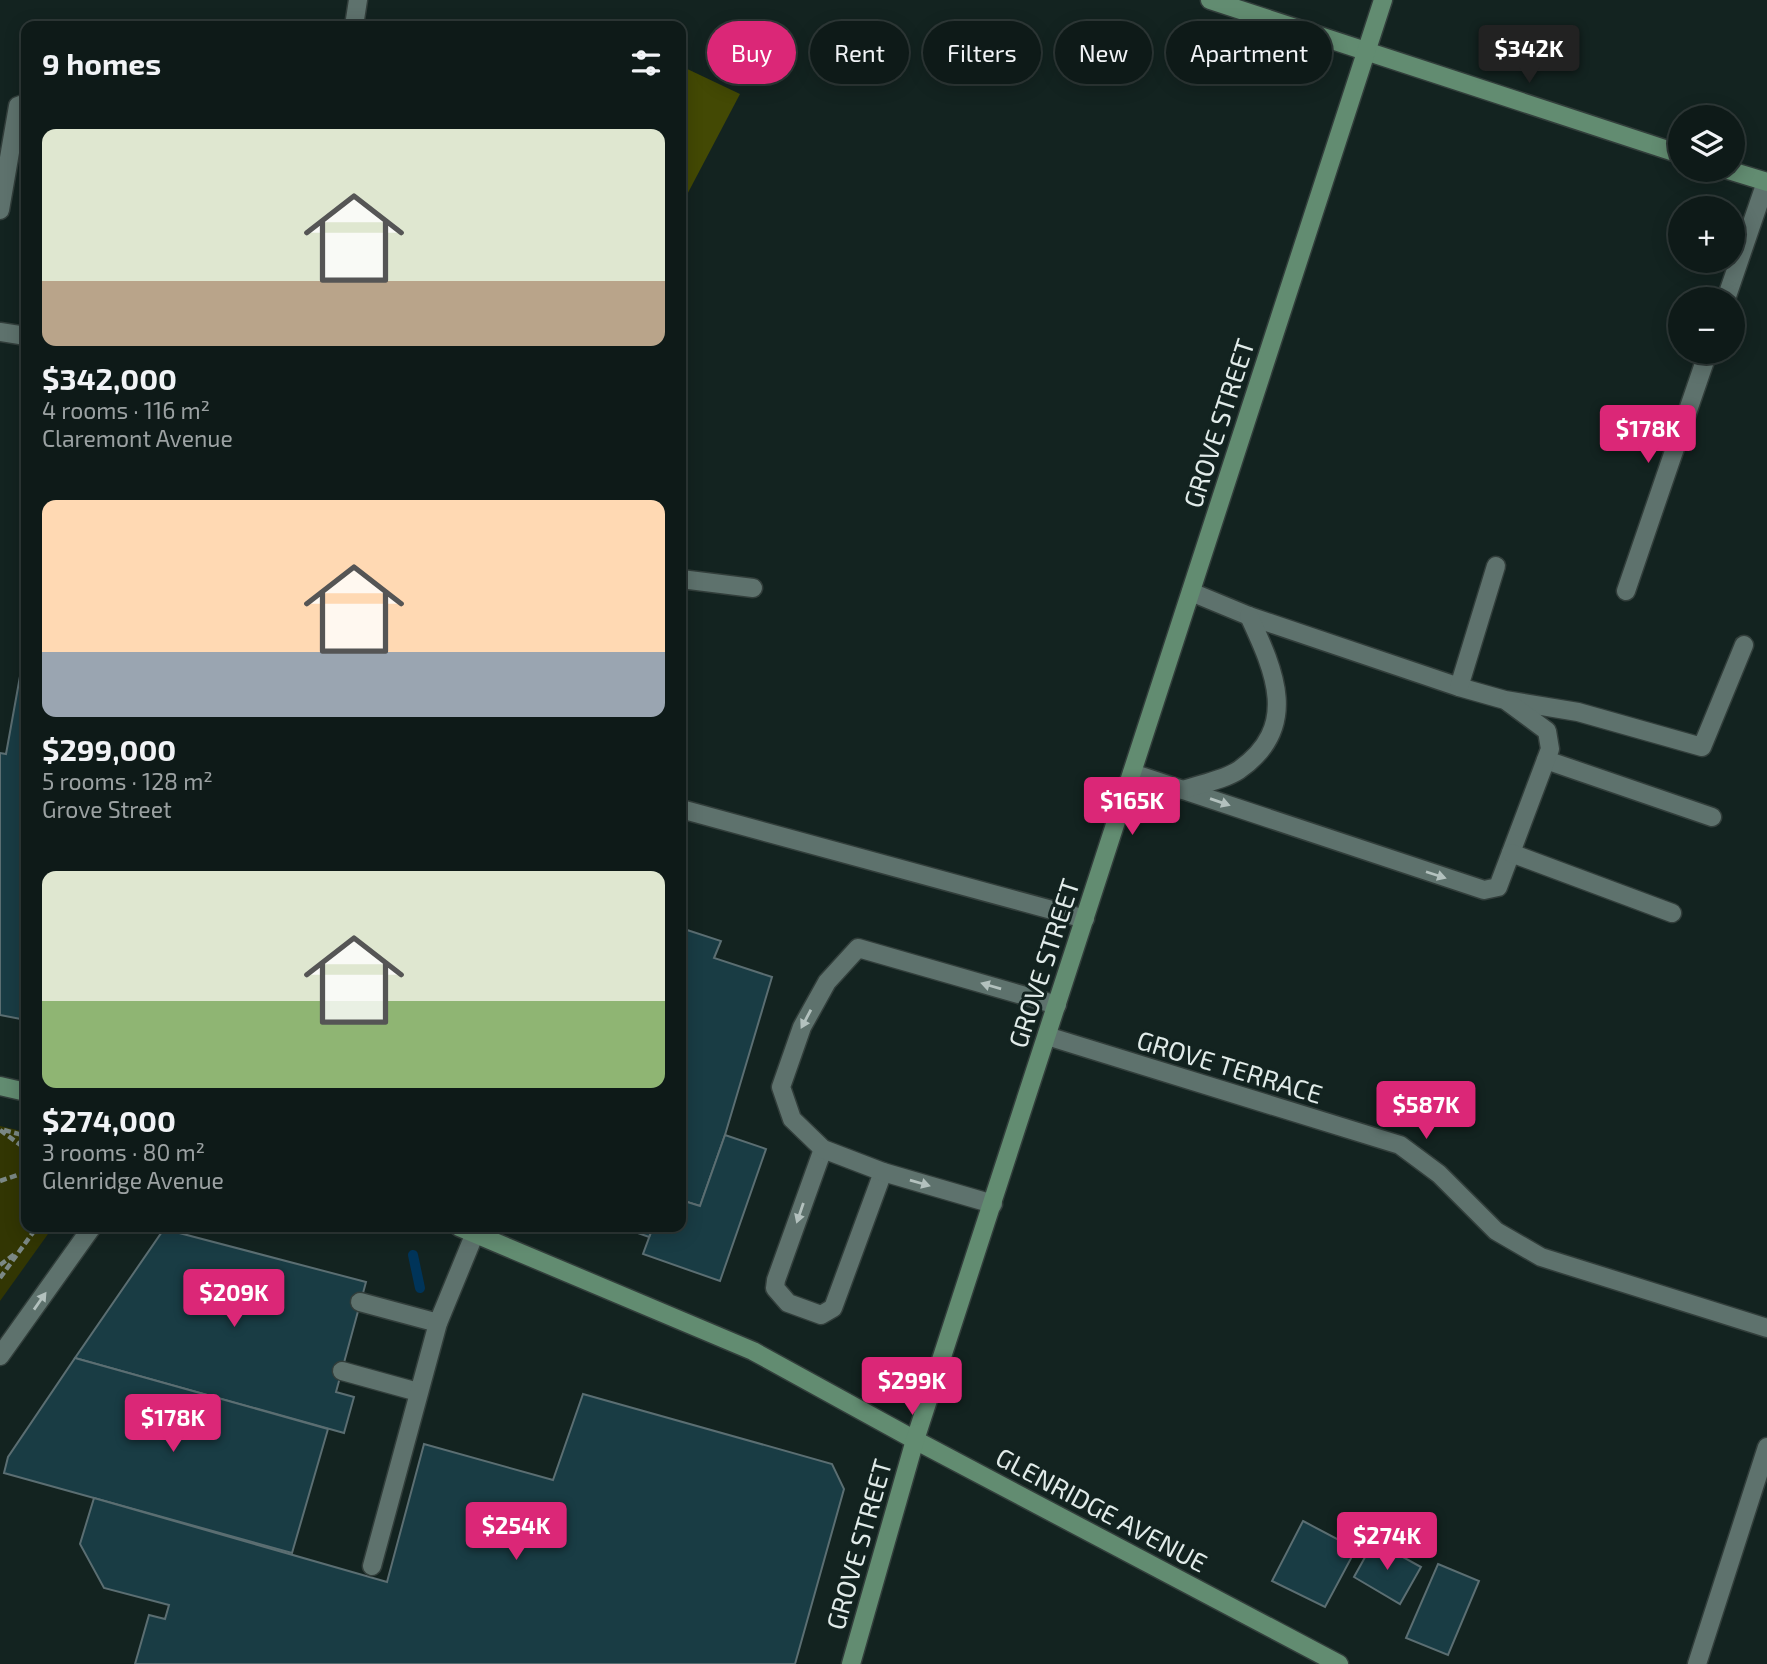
<!DOCTYPE html>
<meta charset="utf-8">
<style>
body{margin:0;font-family:"Exo 2",sans-serif;background:#172321;color:#f1f3f6;height:100vh;display:flex;flex-direction:column;font-size:26px;white-space:nowrap}
*{box-sizing:border-box;margin:0}
p{font-size:23px;color:#9ba1a2}
.icon{flex:none;width:38px;height:38px;fill:none;stroke:currentColor;stroke-width:2;stroke-linecap:round;stroke-linejoin:round}
.map{position:relative;flex:1;overflow:hidden}
.side{position:absolute;left:21px;top:21px;width:665px;height:1211px;display:flex;flex-direction:column;background:#0e1a18;border-radius:14px;box-shadow:0 4px 18px #0003,0 0 0 2px #2e3837}
.side>*{flex:none}
.banner{position:absolute;left:707px;top:21px;width:665px;height:63px;display:flex;gap:14px}
.fabs{position:absolute;left:1668px;top:105px;display:grid;gap:14px}
.fabs a{display:grid;place-items:center;width:77px;height:77px;border-radius:50%;background:#0e1a18;box-shadow:0 4px 18px #0003,0 0 0 2px #2e3837;font-size:35px}
.price{position:absolute;translate:-50% -60px;padding:0 16px;border-radius:7px;background:#db2777;color:#fff;font-size:23px;line-height:46px;filter:drop-shadow(0 2px 4px #0008)}
.price::after{content:'';position:absolute;left:50%;top:42px;width:21px;height:16px;margin-left:-10px;background:inherit;clip-path:polygon(0 0,100% 0,50% 100%)}
.price.current{background:#222;color:#fff}
ul{padding:0;list-style:none}
li{display:grid;align-content:center;gap:14px;height:371px;padding:0 21px}
li span{display:grid;place-items:center;height:217px;border-radius:14px;color:#555}
li>.icon{margin-inline-start:auto}
span .icon{width:126px;height:126px;fill:#fffc;stroke-width:1}
li b{font-size:30px}
h2{display:flex;justify-content:space-between;align-items:center;height:84px;padding:0 21px;font-size:30px}
.pill{padding:0 24px;border-radius:32px;background:#0e1a18;box-shadow:0 4px 18px #0003,0 0 0 2px #2e3837;font-size:24px;line-height:63px}
.pill.current{background:#db2777;color:#fff}
.map>svg:first-child{display:block}
.green{fill:#323603}
.forest{fill:#434904}
.lines{fill:none;stroke-linecap:round;stroke-linejoin:round}
.stream{stroke:#003459;stroke-width:10}
.building{fill:#193c44;stroke:#5b6e72;stroke-width:2}
.lane-casing{stroke:#323e3b;stroke-width:21}
.street-casing{stroke:#323e3b;stroke-width:21}
.secondary-casing{stroke:#323e3b;stroke-width:21}
.path{stroke:#7b8885;stroke-width:4.5;stroke-dasharray:7 3.5;stroke-linecap:butt}
.lane{stroke:#5e726d;stroke-width:18}
.street{stroke:#5e726d;stroke-width:18}
.secondary{stroke:#628c71;stroke-width:18}
.oneway{fill:#b3c1be}
.labels{text-anchor:middle;dominant-baseline:central;stroke-width:6;stroke-linejoin:round;paint-order:stroke}
.street-label{font-size:26px;fill:#e1ebe9;stroke:#132320}
</style>
<div class="map">
<svg width="1767" height="1664" viewBox="0 0 1767 1664">
<rect width="100%" height="100%" fill="#132320"/>
<path class="green" d="M0,1126l26,6v95h27l-53,74z"/>
<path class="forest" d="M681,66l59,28 -59,112z"/>
<g class="lines">
<path class="stream" d="M413,1255l7,33"/>
</g>
<g class="building">
<path d="M26,643v377l-26,-5v-262l6,1z"/>
<path d="M681,928l40,13 -7,17 58,19 -47,158 -25,71 -19,-6z"/>
<path d="M725,1135l41,14 -46,132 -77,-27 10,-27h28v-27l19,6z"/>
<path d="M621,1227h32l-4,10z"/>
<path d="M164,1229l202,53 -30,110 18,5 -10,36 -269,-75z"/>
<path d="M75,1358l253,71 -36,124 -288,-80 4,-16z"/>
<path d="M583,1394l249,70 12,25 -49,175h-660l14,-49 16,4 4,-14 -65,-17 -24,-44 14,-46 293,84 37,-138 129,36z"/>
<path d="M1303,1521l53,28 -31,58 -53,-26z"/>
<path d="M1374,1541l47,26 -21,37 -46,-27z"/>
<path d="M1438,1564l41,17 -31,74 -42,-17z"/>
</g>
<g class="lines">
<g class="lane-casing">
<g id="lane">
<path d="M0,210l18,-104 8,-3"/>
<path d="M0,332l26,4"/>
<path d="M681,579l72,9"/>
<path d="M1191,592l58,24 210,71 46,13 73,12 124,35 42,-102"/>
<path d="M1459,687l37,-121"/>
<path d="M1546,760l166,57"/>
<path d="M1132,773l352,117 14,-3 52,-138 -3,-18 -39,-29"/>
<path d="M1183,790c17,-6 41,-10 56,-20 61,-43 36,-98 10,-154"/>
<path d="M681,809l404,110"/>
<path d="M1511,853l161,60"/>
<path d="M823,1149l-47,131 -1,8 13,15 33,12 12,-7 50,-136"/>
<path d="M993,1204l-110,-32 -60,-23 -31,-30 -11,-32 21,-60 25,-45 31,-34 199,57"/>
<path d="M360,1302l78,21"/>
<path d="M342,1371l76,21"/>
<path d="M372,1566l66,-243 37,-90"/>
</g>
</g>
<g class="street-casing">
<g id="street">
<path d="M354,26l4,-26"/>
<path d="M1726,299l40,-117"/>
<path d="M1626,591l82,-239"/>
<path d="M1047,1036l353,109 39,29 57,57 45,26 226,71"/>
<path d="M0,1356l92,-129"/>
<path d="M1697,1664l70,-217"/>
</g>
</g>
<g class="secondary-casing">
<g id="secondary">
<path d="M1210,0l470,154"/>
<path d="M1728,170l39,12"/>
<path d="M0,1086l26,6"/>
<path d="M459,1227l294,124 162,89 424,224"/>
<path d="M851,1664l64,-224 468,-1440"/>
</g>
</g>
<g class="path">
<path d="M0,1130l26,19"/>
<path d="M4,1130l22,6"/>
<path d="M0,1181l26,-9"/>
<path d="M0,1265l16,-12"/>
<path d="M0,1278l37,-51"/>
</g>
<use href="#lane" class="lane"/>
<use href="#street" class="street"/>
<use href="#secondary" class="secondary"/>
</g>
<defs><path id="oneway-solid" d="M-6-.8H1V-3.2L6.5 0L1 3.2V.8H-6Z" transform="scale(1.75)"/></defs>
<g class="oneway">
<use href="#oneway-solid" transform="translate(1220 802) rotate(19)"/>
<use href="#oneway-solid" transform="translate(1436 875) rotate(18)"/>
<use href="#oneway-solid" transform="translate(991 986) rotate(-164)"/>
<use href="#oneway-solid" transform="translate(806 1019) rotate(118)"/>
<use href="#oneway-solid" transform="translate(920 1183) rotate(16)"/>
<use href="#oneway-solid" transform="translate(800 1213) rotate(109)"/>
<use href="#oneway-solid" transform="translate(40 1301) rotate(-55)"/>
</g>
<g class="labels">
<g class="street-label">
<text transform="translate(1218 423) rotate(-72)">GROVE STREET</text>
<text transform="translate(1043 963) rotate(-72)">GROVE STREET</text>
<text transform="translate(1230 1066) rotate(17)">GROVE TERRACE</text>
<text transform="translate(1102 1509) rotate(28)">GLENRIDGE AVENUE</text>
<text transform="translate(858 1544) rotate(-74)">GROVE STREET</text>
</g>
</g>
</svg>
<div class="fabs">
<a><svg class="icon" aria-label="layers" viewBox="0 0 24 24"><path d="M12 4l9 5-9 5-9-5zM3 14l9 5 9-5"/></svg></a>
<a>+</a>
<a>−</a>
</div>
<b class="price current" style="left:1529px;top:85px">$342K</b>
<b class="price" style="left:1648px;top:465px">$178K</b>
<b class="price" style="left:1132px;top:837px">$165K</b>
<b class="price" style="left:1426px;top:1141px">$587K</b>
<b class="price" style="left:234px;top:1329px">$209K</b>
<b class="price" style="left:912px;top:1417px">$299K</b>
<b class="price" style="left:173px;top:1454px">$178K</b>
<b class="price" style="left:516px;top:1562px">$254K</b>
<b class="price" style="left:1387px;top:1572px">$274K</b>
<div class="banner">
<a class="pill current">Buy</a>
<a class="pill">Rent</a>
<a class="pill">Filters</a>
<a class="pill">New</a>
<a class="pill">Apartment</a>
</div>
<section class="side">
<h2>9 homes<svg class="icon" aria-label="filters" viewBox="0 0 24 24"><path d="M4 7h16M4 17h16"/><circle cx="9" cy="7" r="2"/><circle cx="15" cy="17" r="2"/></svg></h2>
<ul>
<li><span style="background:linear-gradient(#dfe7d0 70%,#b9a48a 0)"><svg class="icon" aria-label="home" viewBox="0 0 24 24"><path d="M3 11l9-7 9 7M6 9v11h12V9"/></svg></span><div><b>$342,000</b><p>4 rooms · 116 m²</p><p>Claremont Avenue</p></div></li>
<li><span style="background:linear-gradient(#ffd9b3 70%,#9aa5b1 0)"><svg class="icon" aria-label="home" viewBox="0 0 24 24"><path d="M3 11l9-7 9 7M6 9v11h12V9"/></svg></span><div><b>$299,000</b><p>5 rooms · 128 m²</p><p>Grove Street</p></div></li>
<li><span style="background:linear-gradient(#dfe7d0 60%,#8fb573 0)"><svg class="icon" aria-label="home" viewBox="0 0 24 24"><path d="M3 11l9-7 9 7M6 9v11h12V9"/></svg></span><div><b>$274,000</b><p>3 rooms · 80 m²</p><p>Glenridge Avenue</p></div></li>
</ul>
</section>
</div>
